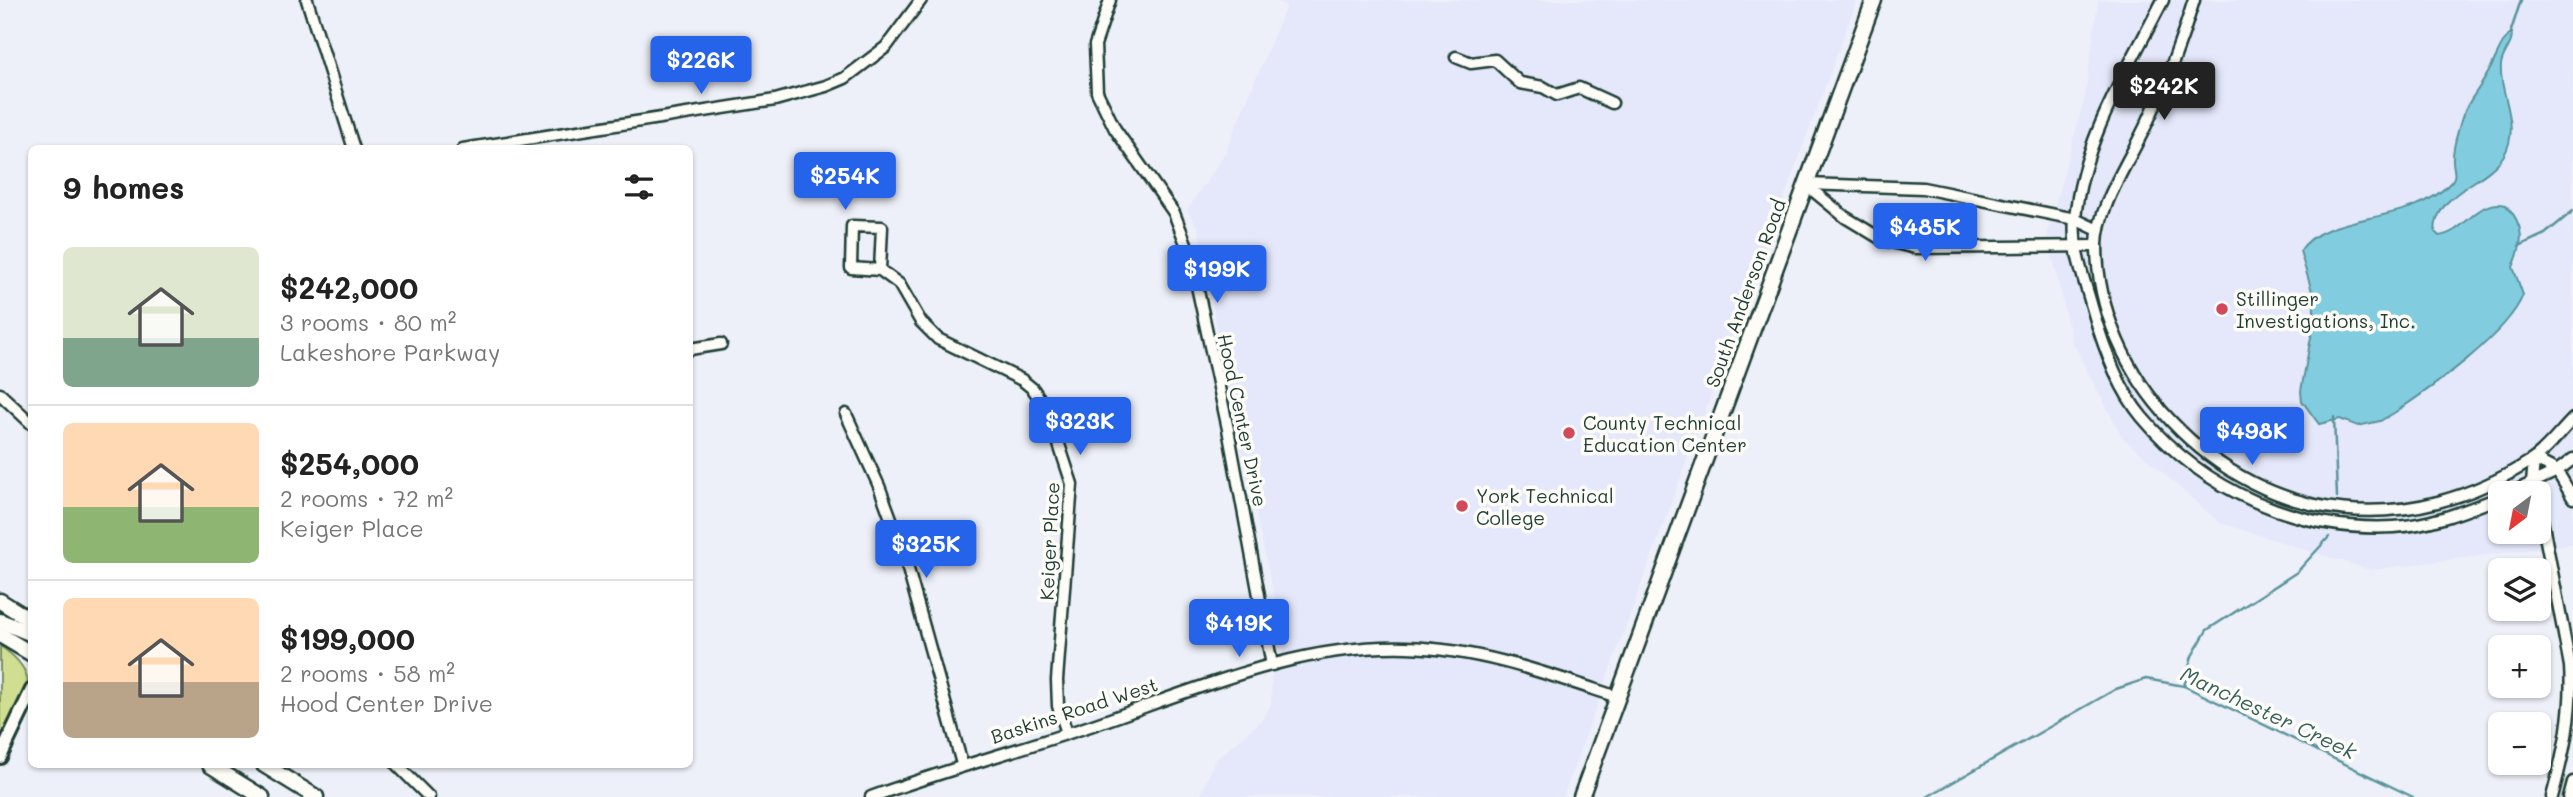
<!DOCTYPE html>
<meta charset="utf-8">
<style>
body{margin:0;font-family:Mali,sans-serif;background:#f6f6f6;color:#222;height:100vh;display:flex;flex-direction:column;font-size:26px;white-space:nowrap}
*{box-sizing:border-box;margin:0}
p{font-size:23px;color:#767676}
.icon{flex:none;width:38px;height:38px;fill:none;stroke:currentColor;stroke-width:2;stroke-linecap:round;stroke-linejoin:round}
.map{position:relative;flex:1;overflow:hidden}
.panel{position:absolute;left:28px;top:145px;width:665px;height:623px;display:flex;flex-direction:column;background:#fff;border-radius:10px;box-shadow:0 2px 5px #0004}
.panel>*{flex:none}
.needle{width:46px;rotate:212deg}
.tools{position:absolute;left:2488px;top:481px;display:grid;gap:14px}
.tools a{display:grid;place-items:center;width:63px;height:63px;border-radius:10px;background:#fff;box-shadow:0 2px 5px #0004;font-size:35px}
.price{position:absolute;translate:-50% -60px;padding:0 16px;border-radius:7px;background:#2563eb;color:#fff;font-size:23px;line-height:46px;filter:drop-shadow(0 2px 4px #0008)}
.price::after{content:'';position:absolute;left:50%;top:42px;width:21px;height:16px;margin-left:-10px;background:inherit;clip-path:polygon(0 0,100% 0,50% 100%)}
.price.current{background:#222;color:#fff}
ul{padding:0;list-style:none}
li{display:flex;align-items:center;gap:21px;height:175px;padding:0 35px}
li+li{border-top:2px solid #e0e0e0}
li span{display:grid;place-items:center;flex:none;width:196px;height:140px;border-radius:10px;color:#555}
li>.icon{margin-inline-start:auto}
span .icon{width:84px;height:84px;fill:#fffc;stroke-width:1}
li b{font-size:30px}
h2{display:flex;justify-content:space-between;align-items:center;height:84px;padding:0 35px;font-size:30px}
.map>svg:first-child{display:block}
.built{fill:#e4e8fa;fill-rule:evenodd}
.green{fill:#cfde91;stroke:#778e62;stroke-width:2}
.water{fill:#81cddf;stroke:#5a939b;stroke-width:2}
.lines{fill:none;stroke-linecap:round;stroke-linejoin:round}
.stream{stroke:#5a939b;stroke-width:2.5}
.street-casing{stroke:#1f3d34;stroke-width:15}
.secondary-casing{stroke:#1f3d34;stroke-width:18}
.primary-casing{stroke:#1f3d34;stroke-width:19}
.street{stroke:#fdfcf7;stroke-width:10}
.secondary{stroke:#fdfcf7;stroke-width:12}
.primary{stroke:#fdfcf7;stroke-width:14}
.poi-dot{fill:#d1495b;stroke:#fdfcf7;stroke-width:2.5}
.labels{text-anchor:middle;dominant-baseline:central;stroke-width:7;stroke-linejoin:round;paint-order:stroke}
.street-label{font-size:19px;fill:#1f3d34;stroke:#fdfcf7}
.poi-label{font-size:19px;fill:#1f3d34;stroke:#fdfcf7;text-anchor:start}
.water-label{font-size:21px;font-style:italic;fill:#38615f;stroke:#fdfcf7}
</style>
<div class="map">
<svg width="2573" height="797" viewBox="0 0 2573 797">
<rect width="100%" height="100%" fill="#eef0f9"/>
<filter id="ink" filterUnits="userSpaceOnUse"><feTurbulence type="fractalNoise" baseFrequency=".0143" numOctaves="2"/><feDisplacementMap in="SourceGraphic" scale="14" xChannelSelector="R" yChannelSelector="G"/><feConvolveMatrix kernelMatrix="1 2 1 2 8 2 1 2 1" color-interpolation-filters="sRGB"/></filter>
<g filter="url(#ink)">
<g class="built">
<path d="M1273,0h584l-294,797h-363l14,-36 48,-41 9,-15v-27l14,-33 -55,-247 -32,-170 -11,-18 37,-55 62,-149z"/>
<path d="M2098,0h475v544l-203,26 -150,-47 -98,-86 -50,-95 -25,-109 38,-137zM2501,494h38v38h-38z"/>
</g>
<path class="green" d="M0,646c51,34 21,59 0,104z"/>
<path class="water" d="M2511,31c4,13 -9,21 -10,34 -3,26 21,60 3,90 -18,29 -69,37 -69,77l4,4c28,-4 37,-38 67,-31 19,21 18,37 7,62l10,28c-15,39 -93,94 -129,118l-14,8 -22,5 -18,-7 -21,5 -17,-23 -1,-10 13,-70v-23l-14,-47c27,-42 114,-24 152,-70 5,-6 1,-13 1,-20 -1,-12 4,-26 7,-37 5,-20 19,-34 28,-51 9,-16 11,-27 23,-42z"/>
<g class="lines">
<g class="stream">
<path d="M2510,34l11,-34"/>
<path d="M2519,246l26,-12 28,-23"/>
<path d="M2334,417l3,80"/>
<path d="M2184,686l8,-30 15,-26 90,-58 32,-35"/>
<path d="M1927,797l189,-108 30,-10 38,7 229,111"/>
</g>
<g class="street-casing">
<g id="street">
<path d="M307,0l47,149"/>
<path d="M1110,0l-15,45 2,47 18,37 59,84 16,41 38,175 44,236"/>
<path d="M2163,0c-35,69 -81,141 -88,219 -3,30 9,59 17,88 10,36 25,80 50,110 62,74 156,115 252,110 38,-2 73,-17 107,-30"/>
<path d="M2194,0c-13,43 -28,83 -47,123 -16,35 -50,84 -50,122 0,65 30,130 74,176 100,106 240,117 361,39 15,-10 28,-28 41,-41"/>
<path d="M1456,57l15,6 24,-3 25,23 23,4 14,8 22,-7 33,15"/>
<path d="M463,149l312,-49 51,-14 19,-8 41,-31 35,-47"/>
<path d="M1805,184l40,33 38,23 32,8 182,-2"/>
<path d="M1806,184l117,4 152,31 23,11"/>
<path d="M880,270l-29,-2 1,-42 30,1 -2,43 19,14 22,38 17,17 84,41 11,9 15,22 24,73 -15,196 1,26 9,27"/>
<path d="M690,349l31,-5"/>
<path d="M0,394l32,30"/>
<path d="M846,414l33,72 24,65 59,213"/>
<path d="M2534,459l23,12 16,27"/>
<path d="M2534,459l-2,25 3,10"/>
<path d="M2509,494l48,-23 16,-12"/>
<path d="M2539,504l31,162c3,46 -6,87 -18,131"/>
<path d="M397,765l32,32"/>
<path d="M871,797c71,-26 142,-45 213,-69 104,-35 210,-84 322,-81 74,2 142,27 211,50"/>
<path d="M2569,797l4,-15"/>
</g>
</g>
<g class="secondary-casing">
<path id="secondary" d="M0,757l32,-67"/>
</g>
<g class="primary-casing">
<g id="primary">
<path d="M0,601l32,20"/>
<path d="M0,621l32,13"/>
<path d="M0,635l32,19"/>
<path d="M210,765l52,32"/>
<path d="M264,765l52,32"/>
<path d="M1581,797l293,-797"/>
</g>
</g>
<use href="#street" class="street"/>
<use href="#secondary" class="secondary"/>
<use href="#primary" class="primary"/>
</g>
</g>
<g class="poi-dot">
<circle cx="2222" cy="309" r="7"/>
<circle cx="1569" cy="433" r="7"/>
<circle cx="1462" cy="506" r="7"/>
</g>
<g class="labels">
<g class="street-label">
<text transform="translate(1745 293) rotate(-70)">South Anderson Road</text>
<text transform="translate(1243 420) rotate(78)">Hood Center Drive</text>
<text transform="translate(1049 541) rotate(-87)">Keiger Place</text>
<text transform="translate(1074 710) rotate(-18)">Baskins Road West</text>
</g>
<g class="poi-label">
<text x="2236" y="298">Stillinger<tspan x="2236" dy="22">Investigations, Inc.</tspan></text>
<text x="1583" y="422">County Technical<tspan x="1583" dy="22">Education Center</tspan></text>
<text x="1476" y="495">York Technical<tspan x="1476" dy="22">College</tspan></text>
</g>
<g class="water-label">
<text transform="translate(2269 712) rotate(25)">Manchester Creek</text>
</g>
</g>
</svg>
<div class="tools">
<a><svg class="needle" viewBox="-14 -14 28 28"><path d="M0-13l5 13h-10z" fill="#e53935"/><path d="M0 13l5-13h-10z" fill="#767676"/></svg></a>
<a><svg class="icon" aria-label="layers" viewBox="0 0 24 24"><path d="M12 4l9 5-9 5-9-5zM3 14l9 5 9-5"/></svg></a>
<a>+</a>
<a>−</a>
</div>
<b class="price" style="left:701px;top:96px">$226K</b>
<b class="price current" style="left:2164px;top:122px">$242K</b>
<b class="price" style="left:845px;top:212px">$254K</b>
<b class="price" style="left:1925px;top:263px">$485K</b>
<b class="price" style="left:1217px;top:305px">$199K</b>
<b class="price" style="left:1080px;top:457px">$323K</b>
<b class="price" style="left:2252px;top:467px">$498K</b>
<b class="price" style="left:926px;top:580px">$325K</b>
<b class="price" style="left:1239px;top:659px">$419K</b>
<section class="panel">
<h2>9 homes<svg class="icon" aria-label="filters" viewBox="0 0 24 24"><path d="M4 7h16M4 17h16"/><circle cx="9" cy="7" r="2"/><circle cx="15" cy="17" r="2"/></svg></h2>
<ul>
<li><span style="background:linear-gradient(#dfe7d0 65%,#7fa58c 0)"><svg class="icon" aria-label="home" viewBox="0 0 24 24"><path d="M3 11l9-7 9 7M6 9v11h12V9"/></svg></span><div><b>$242,000</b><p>3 rooms · 80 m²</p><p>Lakeshore Parkway</p></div></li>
<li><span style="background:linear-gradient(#ffd9b3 60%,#8fb573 0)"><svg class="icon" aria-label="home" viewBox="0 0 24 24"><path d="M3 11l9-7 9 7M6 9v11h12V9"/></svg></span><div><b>$254,000</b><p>2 rooms · 72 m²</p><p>Keiger Place</p></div></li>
<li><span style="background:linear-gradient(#ffd9b3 60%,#b9a48a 0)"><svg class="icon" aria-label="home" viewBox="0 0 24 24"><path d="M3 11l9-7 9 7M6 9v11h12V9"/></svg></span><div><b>$199,000</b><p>2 rooms · 58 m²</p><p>Hood Center Drive</p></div></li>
</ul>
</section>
</div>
